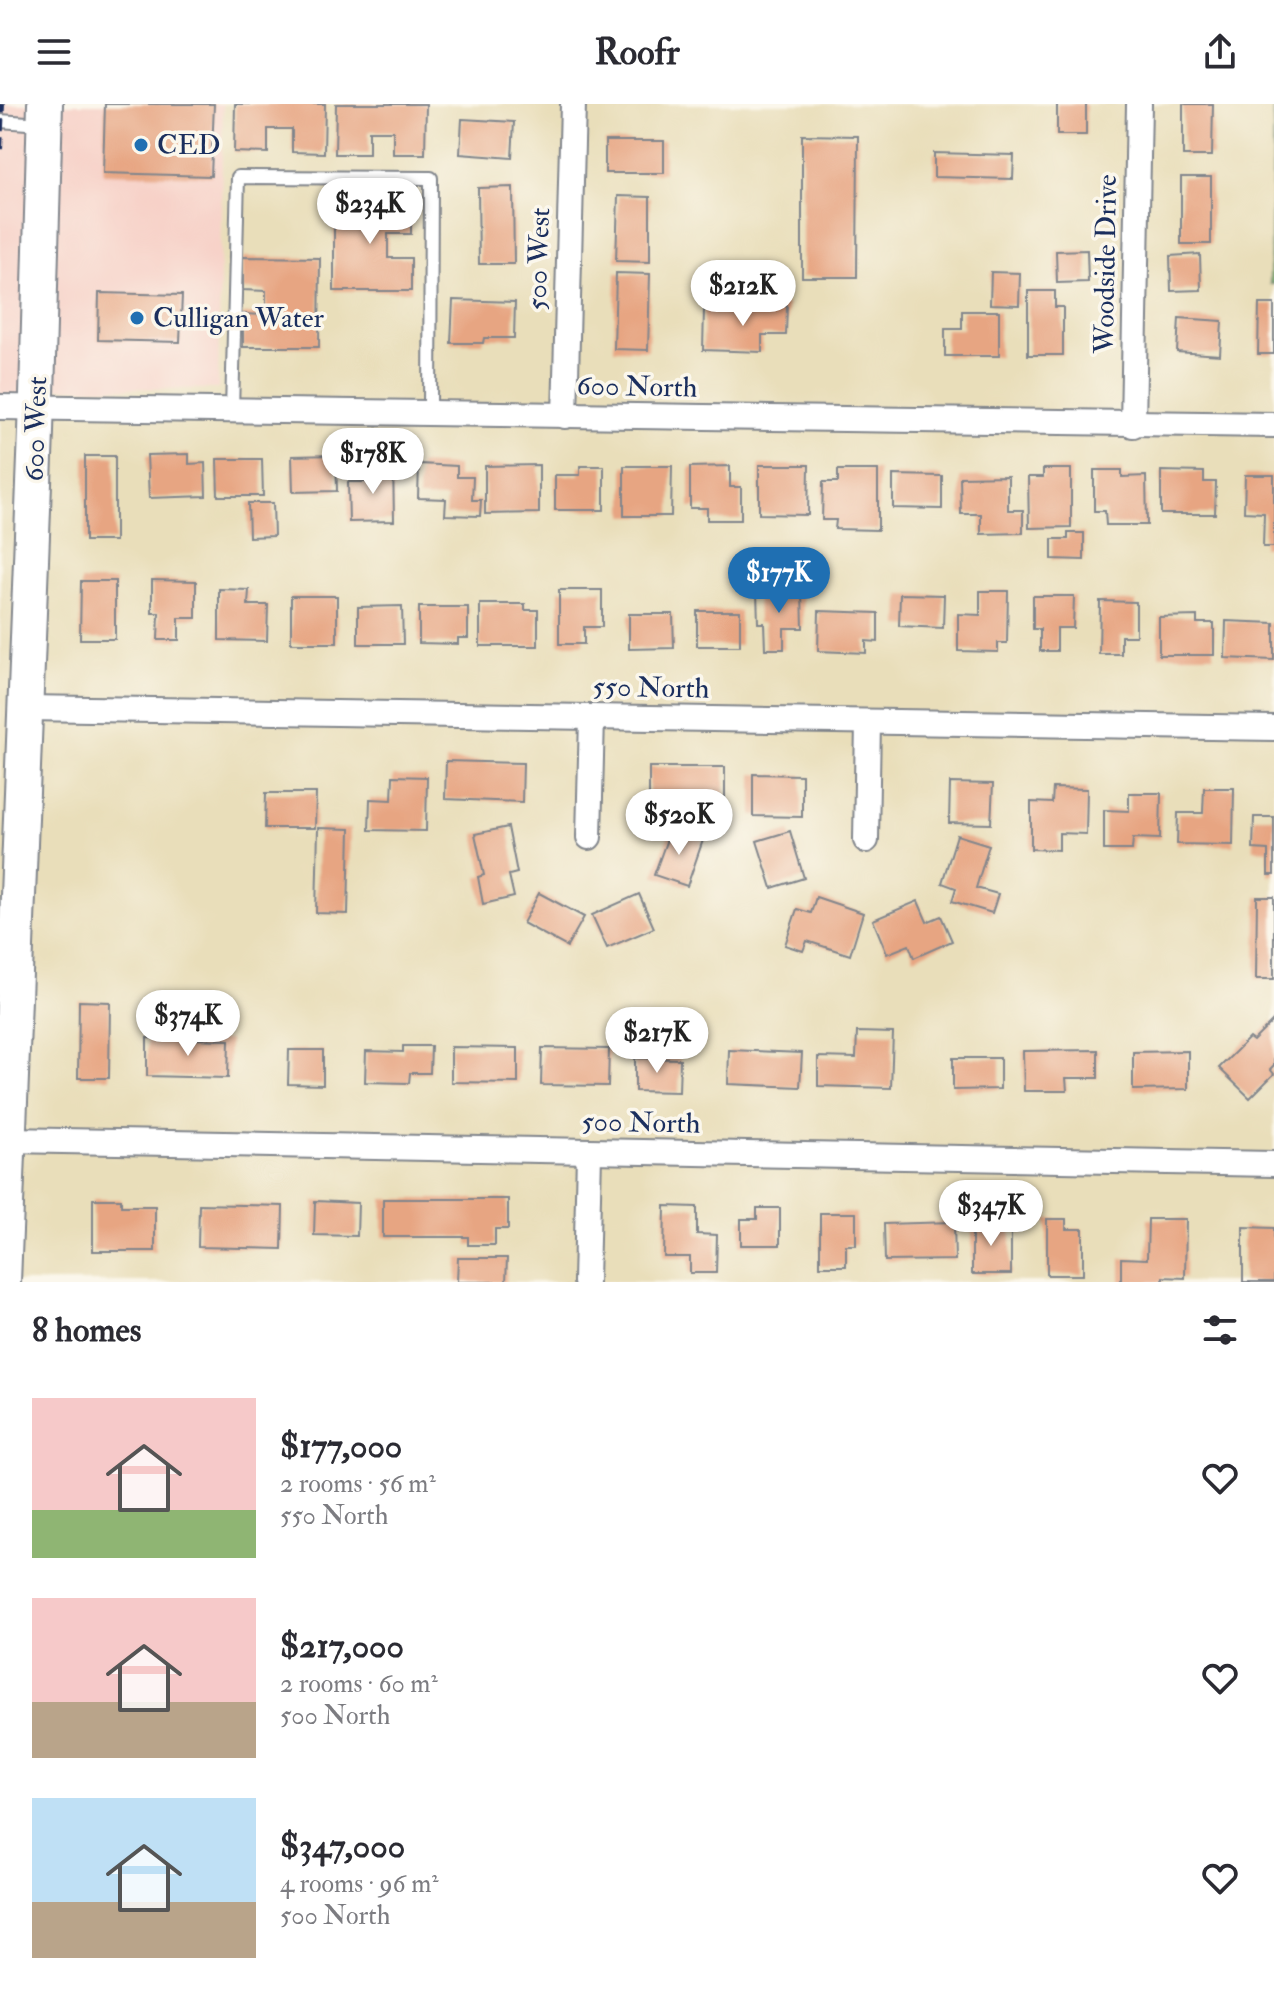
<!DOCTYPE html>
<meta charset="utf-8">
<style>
body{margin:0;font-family:"IM FELL Double Pica",serif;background:#f2f2f3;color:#2b2b33;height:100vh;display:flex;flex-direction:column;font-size:30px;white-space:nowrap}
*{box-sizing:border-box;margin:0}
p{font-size:26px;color:#7c7c81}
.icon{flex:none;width:44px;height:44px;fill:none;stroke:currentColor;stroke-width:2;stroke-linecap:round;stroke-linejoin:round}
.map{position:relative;height:1178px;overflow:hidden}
.details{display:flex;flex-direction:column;background:#fff;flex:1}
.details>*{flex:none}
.price{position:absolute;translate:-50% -68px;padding:0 18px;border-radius:28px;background:#fff;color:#222;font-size:26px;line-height:52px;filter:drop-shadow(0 2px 4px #0008)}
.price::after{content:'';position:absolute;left:50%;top:48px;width:24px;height:18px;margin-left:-12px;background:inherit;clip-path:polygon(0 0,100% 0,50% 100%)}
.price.selected{background:#1f6fb2;color:#fff}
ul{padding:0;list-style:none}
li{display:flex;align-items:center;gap:24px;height:200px;padding:0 32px}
li span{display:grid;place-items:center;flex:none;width:224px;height:160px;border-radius:0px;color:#555}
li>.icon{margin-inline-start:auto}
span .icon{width:96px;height:96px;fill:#fffc;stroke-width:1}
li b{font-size:34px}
h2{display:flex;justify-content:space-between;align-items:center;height:96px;padding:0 32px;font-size:34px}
header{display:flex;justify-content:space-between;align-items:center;height:104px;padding:0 32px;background:#fff;font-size:36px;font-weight:800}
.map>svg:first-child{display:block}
.built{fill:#f7d1c8}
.green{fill:#9bcb7a;stroke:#5b7d6c;stroke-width:2}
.building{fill:#e7a582}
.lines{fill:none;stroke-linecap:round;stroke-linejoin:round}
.lane-casing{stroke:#82868c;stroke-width:16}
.street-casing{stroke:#82868c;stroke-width:28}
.secondary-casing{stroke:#82868c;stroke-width:38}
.lane{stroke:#fff;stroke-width:12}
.street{stroke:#fff;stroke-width:24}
.secondary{stroke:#fff;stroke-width:34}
.rail{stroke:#1b2f5e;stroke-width:6;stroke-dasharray:12 6;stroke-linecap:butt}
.poi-dot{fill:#1f6fb2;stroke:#fbf7ec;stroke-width:3}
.labels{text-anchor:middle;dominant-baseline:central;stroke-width:7;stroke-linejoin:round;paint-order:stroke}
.poi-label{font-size:28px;fill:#1b2f5e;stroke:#fbf7ec;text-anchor:start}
.street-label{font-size:28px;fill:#1b2f5e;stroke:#fbf7ec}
</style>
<header><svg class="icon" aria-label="menu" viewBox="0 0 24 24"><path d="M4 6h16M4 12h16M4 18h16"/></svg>Roofr<svg class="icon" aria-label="share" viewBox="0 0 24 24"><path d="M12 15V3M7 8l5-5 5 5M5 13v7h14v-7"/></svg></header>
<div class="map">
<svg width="1274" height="1178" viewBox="0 0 1274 1178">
<rect width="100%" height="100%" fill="#fbf7ec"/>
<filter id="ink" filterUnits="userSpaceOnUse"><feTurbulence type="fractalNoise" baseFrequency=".0125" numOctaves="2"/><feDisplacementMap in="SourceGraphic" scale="16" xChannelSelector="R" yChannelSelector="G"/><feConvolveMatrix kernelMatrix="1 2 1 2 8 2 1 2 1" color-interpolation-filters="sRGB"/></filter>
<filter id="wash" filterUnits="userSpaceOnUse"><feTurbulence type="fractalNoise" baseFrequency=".006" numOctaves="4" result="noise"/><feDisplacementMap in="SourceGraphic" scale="32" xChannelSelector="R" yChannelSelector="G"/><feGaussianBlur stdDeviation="1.8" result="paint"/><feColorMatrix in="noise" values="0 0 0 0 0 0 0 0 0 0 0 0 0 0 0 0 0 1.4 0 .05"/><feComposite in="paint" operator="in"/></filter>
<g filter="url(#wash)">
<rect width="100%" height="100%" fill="#e9deba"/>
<path class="built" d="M0,0h223l-5,285 -159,-1 -59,27z"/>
<path class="green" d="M1274,0v180h-4z"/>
<g id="blocks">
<g class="building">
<path d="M105,0h109l-3,72 -108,-3z"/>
<path d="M235,0h90l-1,49 -32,-1v-23h-24v24l-34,-1z"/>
<path d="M336,0h90l-1,50h-32v-23h-24v23h-34z"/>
<rect x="1057" y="0" width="29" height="31"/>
<path d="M1183,0h30l-1,52h-29z"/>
<path d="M462,15l52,3 -2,36 -52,-4z"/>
<path d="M802,31l56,1 -1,141h-55z"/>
<rect x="605" y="37" width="59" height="32"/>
<path d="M934,49l80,2 -1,24 -79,-2z"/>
<rect x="1181" y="73" width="30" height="67"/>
<path d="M513,83l1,77h-35l-1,-76z"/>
<path d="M618,92l32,1v65l-34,-1z"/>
<path d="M334,97l77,1v32h-23v24h23v33h-77z"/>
<path d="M1087,146l1,32 -31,1 -1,-32z"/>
<path d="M1200,150l1,36 -30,1 -1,-35z"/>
<path d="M243,153l77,1 -1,89h-76v-33l23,1v-24l-23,-1z"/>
<path d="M991,168l29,1 -1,32 -29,-1z"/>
<path d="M616,169l34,1 -2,76 -34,-1z"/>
<path d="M1028,187h27v16h8v48h-35z"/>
<path d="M99,189l83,2 -2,47 -82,-2z"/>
<path d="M453,196l62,2 -1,36h-30l-1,5h-32z"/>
<path d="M757,200l30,1 -1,30h-24v17l-59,-2 1,-41 53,1z"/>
<path d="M1259,200h15v50h-16z"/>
<path d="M962,207h37v45h-54v-27h17z"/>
<path d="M1179,214l43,3 -2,34 -43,-3z"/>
<path d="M189,350v10l16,-1 1,33 -57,2 -2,-43z"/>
<path d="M336,351l1,36 -44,1 -1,-36z"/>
<rect x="85" y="352" width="30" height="85"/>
<path d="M217,355h45l1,37h-45z"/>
<path d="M393,356l1,61 -45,1 -1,-40h27v-21z"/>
<path d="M419,360l38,2v11h16l-1,23h9l-1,16 -35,-1 1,-16 -28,-1z"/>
<path d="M539,361v48l-54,1v-48z"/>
<path d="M759,361h50l-1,50 -49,-1z"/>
<path d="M580,362h24v44h-49v-35h25z"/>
<path d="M624,362h48l-1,50h-47z"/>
<path d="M730,362v21h11v33h-34v-12h-17v-41z"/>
<path d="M1043,365h28v58l-42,1 -1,-51h15z"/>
<path d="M838,366h40v60l-43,-1 1,-9h-14l1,-38h15z"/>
<path d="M1094,366h28v7l24,-1 1,49h-41l-1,-14h-11z"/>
<path d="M1161,367l43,1v10h12l-1,32h-54z"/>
<path d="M893,371l49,1v33l-49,-1z"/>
<path d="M1245,371h29v72h-11l1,-34 -20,-1z"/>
<path d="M1008,372v34h15v23l-42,1v-20h-20l-1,-37z"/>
<path d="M248,399h25l1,33 -25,1z"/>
<path d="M1068,429h16v27l-32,-1v-20h16z"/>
<path d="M152,476l44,1v37h-17v22h-21l1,-27h-7z"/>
<path d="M81,477h34v58h-35z"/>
<path d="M219,485l30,1 -1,15h20l-1,36 -48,-1z"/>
<path d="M559,486h43v37h-18v17h-25z"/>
<path d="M757,487h45l1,37h-19v21h-19l-1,-26h-6z"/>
<path d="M980,487h28l-1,52h-9v9l-40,-1v-37l22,1z"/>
<path d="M900,490l44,1 -1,33 -44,-2z"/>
<rect x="291" y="492" width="46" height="47"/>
<path d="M1033,492h41l-1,32h-16v23h-17v-22h-7z"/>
<path d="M1100,497l36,1v34h-15v18h-22z"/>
<path d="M480,500h45v6h13v36h-58z"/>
<path d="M402,502l1,38h-45v-37z"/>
<path d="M419,503h49v31h-10v6l-39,-1z"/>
<rect x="697" y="507" width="43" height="35"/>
<path d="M819,507l59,2v29l-12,-1v12l-48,-2z"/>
<path d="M629,510h44l1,34 -45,1z"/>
<path d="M1197,512v7h17v32h-55v-38z"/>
<path d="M1226,517l48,2v37l-49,-2z"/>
<path d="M446,657l77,2 -1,39 -77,-3z"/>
<rect x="649" y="663" width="76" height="37"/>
<path d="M753,670l49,1v42l-49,-1z"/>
<path d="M393,672l34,1 -1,54 -57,-1 1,-31 22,1z"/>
<path d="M950,679l43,1 -2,40 -42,-1z"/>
<path d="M1053,684l34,1 -1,45 -27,-1v17l-28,-1v-47l21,1z"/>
<path d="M1204,684h30l-1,57 -56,-1 1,-31h25z"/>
<path d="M266,689h50l-1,35h-50z"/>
<path d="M1129,689h32l-1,46 -27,-1 -1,12h-28v-40l25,1z"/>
<path d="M1254,713h20v58h-6v-25l-15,-1z"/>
<path d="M508,723l9,46 -8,2 5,22 -31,7 -5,-27 6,-2 -9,-41z"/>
<path d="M318,724l32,1 -2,85 -32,-1z"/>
<path d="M671,724l32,12 -16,46 -33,-11z"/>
<path d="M790,727l14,47 -32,10 -15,-47z"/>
<path d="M957,731l32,10 -13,43 22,6 -6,19 -40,-12 4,-13 -14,-5z"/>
<path d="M539,789l45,24 -17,30 -44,-24z"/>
<path d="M639,790l15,34 -47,20 -15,-33z"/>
<path d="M816,793l47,16 -13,42 -43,-14 -4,10 -18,-6 12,-36 14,4z"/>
<path d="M1257,793h17v82h-18z"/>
<path d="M918,797l9,21 14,-6 11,25 -38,17 -5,-13 -22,9 -14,-34z"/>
<path d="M79,897l31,1 -1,76h-31z"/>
<path d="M1274,916v45l-4,4 4,5 -24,24 -31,-30 30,-30 4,3z"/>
<path d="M857,928l36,1 -2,55 -73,-2v-29l38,1z"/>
<path d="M147,934l82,2 -1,38 -81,-2z"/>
<path d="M403,942h28l-1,27h-20l-1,10 -44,-1 1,-31 37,1z"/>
<path d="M451,943l67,1v35l-67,-1z"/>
<path d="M542,944l67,1 -1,37 -67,-1z"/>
<path d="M289,946h34v35l-35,-1z"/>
<path d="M729,946l73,3 -2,34 -72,-3z"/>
<path d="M1098,946v28h-32l1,13h-43l-1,-40z"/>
<path d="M1188,947v38l-55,1v-38z"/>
<path d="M635,954l45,1 -1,33 -44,-1z"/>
<path d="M953,954h47v31l-47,1z"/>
<path d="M93,1095h28v7h34v45h-62z"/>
<path d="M383,1095h125v30h-13v16h-27v-8h-85z"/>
<path d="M315,1097l43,2 -1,33 -43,-1z"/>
<path d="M199,1100l84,2 -1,43 -84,-2z"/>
<path d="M665,1102l32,1v27l20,1 -1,38h-26v-16h-26z"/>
<path d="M757,1104h23v37h-39v-26h16z"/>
<path d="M820,1109h36v32h-10v21h-26z"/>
<path d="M972,1115h25v9h14v46h-39z"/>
<path d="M1047,1115h19v10h17v46h-36z"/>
<path d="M1148,1115h38l-1,59 -22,-1v5h-42v-24l26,1z"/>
<path d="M954,1118l1,38 -70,1 -1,-37z"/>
<path d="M1243,1123l31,1v54h-31z"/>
<path d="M458,1154h49l-1,24h-49z"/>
</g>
</g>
</g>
<g filter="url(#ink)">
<use href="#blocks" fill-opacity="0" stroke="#82868c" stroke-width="2"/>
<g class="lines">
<g class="lane-casing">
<g id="lane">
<path d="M0,17l41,3"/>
<path d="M232,307l6,-234 193,1 -1,236"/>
</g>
</g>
<g class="street-casing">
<g id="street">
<path d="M0,303l1274,18"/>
<path d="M565,312l8,-312"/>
<path d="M1133,321l6,-321"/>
<path d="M26,604l1248,20"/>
<path d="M589,733l3,-120"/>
<path d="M866,736l2,-118"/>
<path d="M8,1036l1266,24"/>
<path d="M586,1178l3,-129"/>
</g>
</g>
<g class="secondary-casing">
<path id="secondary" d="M3,1178l33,-850 9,-328"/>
</g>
<use href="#lane" class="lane"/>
<use href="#street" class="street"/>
<use href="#secondary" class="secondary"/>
<path class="rail" d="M0,45l2,-45"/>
</g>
</g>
<g class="poi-dot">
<circle cx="141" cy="41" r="8"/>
<circle cx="137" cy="214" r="8"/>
</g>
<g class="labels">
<g class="poi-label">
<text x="157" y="41">CED</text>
<text x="153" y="214">Culligan Water</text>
</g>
<g class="street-label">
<text transform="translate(539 155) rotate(-88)">500 West</text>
<text transform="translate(1106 160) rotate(-89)">Woodside Drive</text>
<text transform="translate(637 283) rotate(1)">600 North</text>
<text transform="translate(36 325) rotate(-88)">600 West</text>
<text transform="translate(651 584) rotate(1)">550 North</text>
<text transform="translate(641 1019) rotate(1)">500 North</text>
</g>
</g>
</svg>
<b class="price" style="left:370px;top:142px">$234K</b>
<b class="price" style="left:743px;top:224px">$212K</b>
<b class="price" style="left:373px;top:392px">$178K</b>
<b class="price selected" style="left:779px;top:511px">$177K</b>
<b class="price" style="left:679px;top:753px">$520K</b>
<b class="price" style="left:188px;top:954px">$374K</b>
<b class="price" style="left:657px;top:971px">$217K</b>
<b class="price" style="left:991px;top:1144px">$347K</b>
</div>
<section class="details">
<h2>8 homes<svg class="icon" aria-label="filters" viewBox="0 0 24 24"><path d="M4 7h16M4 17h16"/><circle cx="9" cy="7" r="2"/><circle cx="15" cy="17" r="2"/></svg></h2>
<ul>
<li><span style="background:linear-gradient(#f6c9c9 70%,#8fb573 0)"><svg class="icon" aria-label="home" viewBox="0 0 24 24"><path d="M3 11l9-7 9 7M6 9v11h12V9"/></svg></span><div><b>$177,000</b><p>2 rooms · 56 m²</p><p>550 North</p></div><svg class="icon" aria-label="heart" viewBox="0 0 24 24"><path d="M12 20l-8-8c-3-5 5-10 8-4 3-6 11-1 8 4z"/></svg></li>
<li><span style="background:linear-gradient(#f6c9c9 65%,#b9a48a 0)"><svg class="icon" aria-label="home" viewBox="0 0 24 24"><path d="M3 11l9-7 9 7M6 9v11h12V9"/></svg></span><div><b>$217,000</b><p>2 rooms · 60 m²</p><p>500 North</p></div><svg class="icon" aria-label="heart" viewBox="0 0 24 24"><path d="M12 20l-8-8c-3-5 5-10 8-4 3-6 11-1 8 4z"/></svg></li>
<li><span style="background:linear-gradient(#bfe0f5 65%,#b9a48a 0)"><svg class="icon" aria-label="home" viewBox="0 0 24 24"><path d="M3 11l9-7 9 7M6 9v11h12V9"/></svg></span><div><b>$347,000</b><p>4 rooms · 96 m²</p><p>500 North</p></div><svg class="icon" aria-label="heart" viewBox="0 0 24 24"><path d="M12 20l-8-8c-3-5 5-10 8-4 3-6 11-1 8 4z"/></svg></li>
</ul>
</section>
